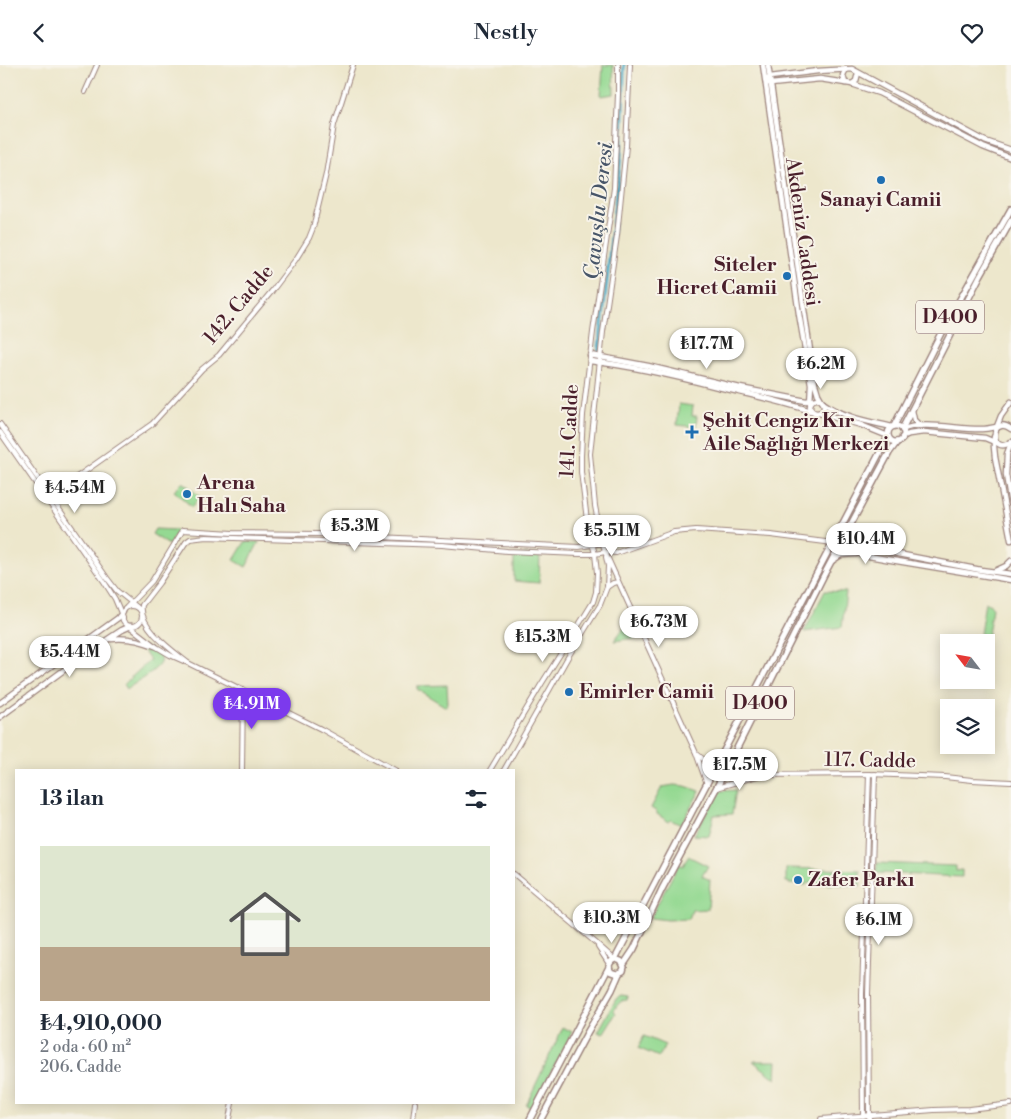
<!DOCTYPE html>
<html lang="tr">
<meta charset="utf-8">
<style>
body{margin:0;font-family:"Libre Bodoni",serif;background:#f6f6f7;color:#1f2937;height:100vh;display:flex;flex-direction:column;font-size:19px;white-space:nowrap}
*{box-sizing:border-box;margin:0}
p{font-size:16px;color:#747a83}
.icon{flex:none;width:28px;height:28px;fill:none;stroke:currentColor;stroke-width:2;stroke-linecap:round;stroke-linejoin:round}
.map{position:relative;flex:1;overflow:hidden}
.drawer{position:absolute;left:15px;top:704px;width:500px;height:335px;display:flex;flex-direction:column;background:#fff;border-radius:0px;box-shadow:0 2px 12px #0003}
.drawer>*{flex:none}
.needle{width:32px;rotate:301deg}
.buttons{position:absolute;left:940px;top:569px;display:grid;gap:10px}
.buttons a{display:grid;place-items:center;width:55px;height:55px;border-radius:0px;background:#fff;box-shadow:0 2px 12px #0003;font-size:25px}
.price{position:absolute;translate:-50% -42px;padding:0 11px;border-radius:18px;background:#fff;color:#222;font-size:16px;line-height:32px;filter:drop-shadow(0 1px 2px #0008)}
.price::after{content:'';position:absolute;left:50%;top:30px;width:15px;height:11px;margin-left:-8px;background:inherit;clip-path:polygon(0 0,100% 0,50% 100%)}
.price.selected{background:#7c3aed;color:#fff}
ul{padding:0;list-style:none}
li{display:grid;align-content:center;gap:10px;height:265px;padding:0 25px}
li span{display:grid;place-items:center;height:155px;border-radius:0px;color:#555}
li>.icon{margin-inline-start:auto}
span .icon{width:90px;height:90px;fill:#fffc;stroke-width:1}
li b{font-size:21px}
h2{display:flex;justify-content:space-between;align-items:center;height:60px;padding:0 25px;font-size:21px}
header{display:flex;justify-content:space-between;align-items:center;height:65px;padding:0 25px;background:#fff;font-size:22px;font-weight:600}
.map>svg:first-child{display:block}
.green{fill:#94d992;stroke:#6f7c5e}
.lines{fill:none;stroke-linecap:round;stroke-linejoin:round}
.canal{stroke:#45a8c5;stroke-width:4}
.tertiary-casing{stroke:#9c837c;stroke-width:6}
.secondary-casing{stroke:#9c837c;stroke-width:7}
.trunk-casing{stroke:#9c837c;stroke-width:8}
.tertiary{stroke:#fff;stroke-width:4}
.secondary{stroke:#fff;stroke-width:4.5}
.trunk{stroke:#fff;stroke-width:5}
.poi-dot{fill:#1f6fb2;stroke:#f7f3e8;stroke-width:2}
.labels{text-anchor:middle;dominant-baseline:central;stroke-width:4;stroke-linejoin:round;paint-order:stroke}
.shield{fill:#f7f3e8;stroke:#7e5f64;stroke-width:1}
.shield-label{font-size:19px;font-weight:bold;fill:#4a1f2b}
.poi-label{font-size:20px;font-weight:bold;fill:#4a1f2b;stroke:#f7f3e8;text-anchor:start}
.street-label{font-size:20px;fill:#4a1f2b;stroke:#f7f3e8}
.water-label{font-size:21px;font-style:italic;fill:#485669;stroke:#f7f3e8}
</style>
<header><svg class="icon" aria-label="back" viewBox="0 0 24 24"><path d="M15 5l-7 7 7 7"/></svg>Nestly<svg class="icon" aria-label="heart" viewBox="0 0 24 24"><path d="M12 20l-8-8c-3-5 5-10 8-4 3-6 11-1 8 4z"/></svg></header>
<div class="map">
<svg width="1011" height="1054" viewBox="0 0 1011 1054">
<rect width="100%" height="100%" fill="#f7f3e8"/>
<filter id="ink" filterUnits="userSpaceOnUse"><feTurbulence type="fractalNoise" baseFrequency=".02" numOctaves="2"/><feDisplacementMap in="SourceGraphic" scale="10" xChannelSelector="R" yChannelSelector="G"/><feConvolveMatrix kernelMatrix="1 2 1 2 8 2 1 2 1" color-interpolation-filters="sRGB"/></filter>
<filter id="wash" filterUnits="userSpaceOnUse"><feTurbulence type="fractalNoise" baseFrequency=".0096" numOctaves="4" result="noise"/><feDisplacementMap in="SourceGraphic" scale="20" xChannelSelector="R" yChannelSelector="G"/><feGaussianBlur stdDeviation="1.12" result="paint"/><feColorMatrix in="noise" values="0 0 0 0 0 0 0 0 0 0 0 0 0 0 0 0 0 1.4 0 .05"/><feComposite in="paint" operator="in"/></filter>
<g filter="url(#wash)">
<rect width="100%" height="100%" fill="#ede7cc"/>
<g class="green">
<path d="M603,0h10l1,29 -13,2z"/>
<path d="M679,339l14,2 -1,10h5l-1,11 -19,-2z"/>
<path d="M183,417l17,15 -8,10 -18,-16z"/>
<path d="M155,464l21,1 1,1 -8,14 -17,-11z"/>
<path d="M245,477h14l-13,25 -12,-7z"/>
<path d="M540,489l-1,29 -25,-2v-26z"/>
<path d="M825,526l21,1 -4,35 -38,5z"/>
<path d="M985,537l7,4v2l-4,27 -8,-1z"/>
<path d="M628,557l8,16 -22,3z"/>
<path d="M144,581l16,9c0,2 1,5 0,8 -4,8 -25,20 -33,26l-3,-5 26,-24 -9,-12z"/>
<path d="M447,620l1,19 -2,3 -29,-18v-3z"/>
<path d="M674,720l11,1 15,5 -19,34 -10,-5 -2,2 -12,-8v-2l-6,-4 11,-21z"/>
<path d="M736,725l-4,24 -18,1 -5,21 -15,-1 25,-44z"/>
<path d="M688,791l20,10 -6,10 8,4 -2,29 -16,1 -3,9 -21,1 -18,-2 29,-54 4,2z"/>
<path d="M877,798l79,3v5l6,-1v7l-86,-4z"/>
<path d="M786,803l74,2v16l-53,-3 -1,2 -17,-1v-2h-3z"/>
<path d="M621,931l7,1 -1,3c-7,0 -10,5 -13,11l2,2 -13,21 -5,-2 18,-33z"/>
<path d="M563,962l9,5 -40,76 -6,-3z"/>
<path d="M644,971l21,9 -6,12 -21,-9z"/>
<path d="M753,996h24l-1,18z"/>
</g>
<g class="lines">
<path class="canal" d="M598,295l22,-198 2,-30 2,-67"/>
</g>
</g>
<g filter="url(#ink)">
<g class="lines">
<g class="tertiary-casing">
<g id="tertiary">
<path d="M85,27l12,-27"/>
<path d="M0,359l107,154 10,13 20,16"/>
<path d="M0,367l103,148 12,19 8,19"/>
<path d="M47,433l105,-74 50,-55 17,-14 53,-64 24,-32 13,-21 4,-10 13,-54 8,-49 19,-60"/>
<path d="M605,487l91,201 11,31"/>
<path d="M605,487l11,1 58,-21 22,-2 75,5 62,8"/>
<path d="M607,522l6,-4 5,-1"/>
<circle cx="132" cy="551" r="10"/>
<path d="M127,542l25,-26 31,-51 50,3 86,1 260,13 24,-4"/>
<path d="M129,561l26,20 15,9 18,8 133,66 74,41"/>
<path d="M188,598c-15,-12 -50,-36 -46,-58l17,-22 27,-41 4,-3 16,-2 236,8 65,6 72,3h16l10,-2 -5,-20 -5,-26 -5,-52 13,-122 14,-96 9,-90 4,-81"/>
<path d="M697,689c7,7 13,9 22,8"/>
<path d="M728,700l11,7 20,3 110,-1 76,3 27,3 39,2"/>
<path d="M242,705l1,-80"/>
<path d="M490,705l52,-87 43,-68 8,-13 3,-10 1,-19 -2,-19 -7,-26 -7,-56v-16l2,-41 10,-83 21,-144 4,-94v-29"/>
<path d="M504,705l64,-113 32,-52 7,-18 1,-21 -2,-9"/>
<path d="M716,723l41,-12"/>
<path d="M514,809l82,69 18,16"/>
<path d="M598,882l11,17"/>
<path d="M863,1051l-1,-122 7,-220"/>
<path d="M229,1054l3,-16"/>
<path d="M413,1054l2,-16"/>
<path d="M821,1054l113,-9 35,-1 42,-5"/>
<path d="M869,1054l-1,-125 7,-220"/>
</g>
</g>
<g class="secondary-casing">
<g id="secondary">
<path d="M763,0l36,249 12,70 -1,19"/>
<path d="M768,0l47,319 3,10 4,7"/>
<path d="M845,18l-2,-8 3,-6"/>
<path d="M852,19l4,-3 2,-8"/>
<path d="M1011,85l-26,-9 -133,-72 -34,2 -48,6 -4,5 5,2 49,-5 32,5 27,9 104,54 28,11"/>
<path d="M590,290l58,11 92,22 66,13 6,-1"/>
<path d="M590,296c43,5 85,15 128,26 31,7 62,14 93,24"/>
<circle cx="817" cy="341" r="7"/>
<path d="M823,338c22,15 44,18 69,24"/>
<path d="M912,345l2,10 6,6"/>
<path d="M819,348l42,12 27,11"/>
<path d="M996,364l5,-13 10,-14"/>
<path d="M1011,364c-21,-16 -22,28 0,13"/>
<path d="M902,365c19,-10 58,0 80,-1 6,0 13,-2 19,-3"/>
<path d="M902,372l7,-3 15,-2 61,6 12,5"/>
<path d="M994,372v10l1,10 16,83"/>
<path d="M1011,378l-4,11 -1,21 5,29"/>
<path d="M850,460l4,12 9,7"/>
<path d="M841,476l26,5 31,8 83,16 30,4"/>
<path d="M833,478l18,8 12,4 34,6 114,19"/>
<path d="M832,496l9,-6 15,-1"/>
<path d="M995,506l11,-5 5,-5"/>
<path d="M111,574c15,-2 29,1 44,7"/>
<path d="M0,638l86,-62 32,-23 5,-6"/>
<path d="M0,652l87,-64 35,-23 9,-4"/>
</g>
</g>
<g class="trunk-casing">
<g id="trunk">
<path d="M894,361l47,-93 70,-124"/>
<circle cx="896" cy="369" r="8"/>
<path d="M902,364l78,-153 31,-55"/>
<path d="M615,894l6,2 3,6 -1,4 -6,3 -6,-2c-4,-6 -1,-11 4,-13l273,-522"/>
<path d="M624,899l10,-15 28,-60 64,-119 100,-199 63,-118 8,-11"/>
<path d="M530,1054l79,-152"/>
<path d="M541,1054l46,-86 25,-43 7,-16"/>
</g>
</g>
<use href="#tertiary" class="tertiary"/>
<use href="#secondary" class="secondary"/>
<use href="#trunk" class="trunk"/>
</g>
</g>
<g class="poi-dot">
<circle cx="881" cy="115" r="5"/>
<circle cx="787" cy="211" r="5"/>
<path d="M689.5 359.5h5v5h5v5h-5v5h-5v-5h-5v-5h5z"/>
<circle cx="187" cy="429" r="5"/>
<circle cx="569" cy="627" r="5"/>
<circle cx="798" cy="815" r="5"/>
</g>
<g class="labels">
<g class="shield">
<rect x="916" y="235.5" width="68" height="33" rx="4"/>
<rect x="726" y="621.5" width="68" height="33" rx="4"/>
</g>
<g class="shield-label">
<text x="950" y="252">D400</text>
<text x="760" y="638">D400</text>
</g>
<g class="poi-label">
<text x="881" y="135" text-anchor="middle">Sanayi Camii</text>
<text x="777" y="200" text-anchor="end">Siteler<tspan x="777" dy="23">Hicret Camii</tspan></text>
<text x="703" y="356">Şehit Cengiz Kır<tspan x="703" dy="23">Aile Sağlığı Merkezi</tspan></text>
<text x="197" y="418">Arena<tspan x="197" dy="23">Halı Saha</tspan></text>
<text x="579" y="627">Emirler Camii</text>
<text x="808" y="815">Zafer Parkı</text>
</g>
<g class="street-label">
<text transform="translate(802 167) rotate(82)">Akdeniz Caddesi</text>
<text transform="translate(239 240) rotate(-50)">142. Cadde</text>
<text transform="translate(570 366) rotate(-87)">141. Cadde</text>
<text transform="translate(870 696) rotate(1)">117. Cadde</text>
</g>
<g class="water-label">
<text transform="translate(599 146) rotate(-84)">Çavuşlu Deresi</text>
</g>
</g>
</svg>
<div class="buttons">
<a><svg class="needle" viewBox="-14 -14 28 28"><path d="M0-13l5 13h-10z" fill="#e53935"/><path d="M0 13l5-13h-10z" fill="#747a83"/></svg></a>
<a><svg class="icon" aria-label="layers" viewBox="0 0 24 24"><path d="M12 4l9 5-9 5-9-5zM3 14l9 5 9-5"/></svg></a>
</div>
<b class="price" style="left:707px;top:305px">₺17.7M</b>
<b class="price" style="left:821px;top:325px">₺6.2M</b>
<b class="price" style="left:75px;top:449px">₺4.54M</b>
<b class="price" style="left:355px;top:487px">₺5.3M</b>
<b class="price" style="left:612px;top:492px">₺5.51M</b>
<b class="price" style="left:866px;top:500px">₺10.4M</b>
<b class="price" style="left:659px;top:583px">₺6.73M</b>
<b class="price" style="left:543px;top:598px">₺15.3M</b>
<b class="price" style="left:70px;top:613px">₺5.44M</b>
<b class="price selected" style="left:252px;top:665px">₺4.91M</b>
<b class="price" style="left:740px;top:726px">₺17.5M</b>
<b class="price" style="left:612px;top:879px">₺10.3M</b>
<b class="price" style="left:879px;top:881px">₺6.1M</b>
<section class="drawer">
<h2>13 ilan<svg class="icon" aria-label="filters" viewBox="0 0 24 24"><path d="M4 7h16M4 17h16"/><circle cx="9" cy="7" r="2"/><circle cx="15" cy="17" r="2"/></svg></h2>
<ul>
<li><span style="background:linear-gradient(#dfe7d0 65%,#b9a48a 0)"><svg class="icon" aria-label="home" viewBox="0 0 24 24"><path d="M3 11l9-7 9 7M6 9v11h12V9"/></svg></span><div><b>₺4,910,000</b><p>2 oda · 60 m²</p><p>206. Cadde</p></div></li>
</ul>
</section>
</div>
